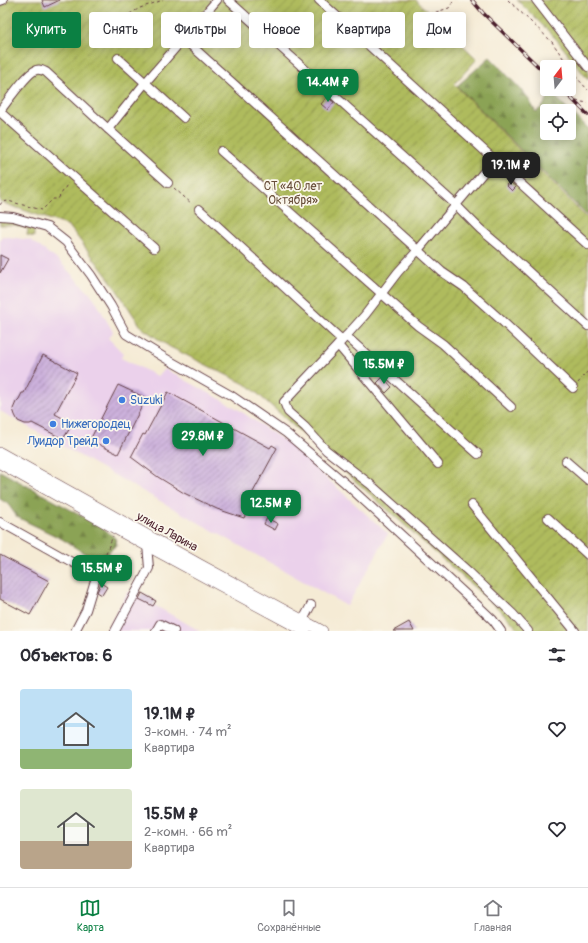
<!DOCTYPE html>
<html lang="ru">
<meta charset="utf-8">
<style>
body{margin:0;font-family:Pangolin,sans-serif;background:#f2f2f3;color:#2b2b33;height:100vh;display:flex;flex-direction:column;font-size:15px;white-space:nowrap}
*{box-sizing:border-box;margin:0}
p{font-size:13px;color:#7c7c81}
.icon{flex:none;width:22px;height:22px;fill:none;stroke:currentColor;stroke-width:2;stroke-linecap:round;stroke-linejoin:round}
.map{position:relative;height:631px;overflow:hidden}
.sheet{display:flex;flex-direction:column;background:#fff;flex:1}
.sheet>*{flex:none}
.top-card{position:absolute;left:12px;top:12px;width:564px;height:36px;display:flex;gap:8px}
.needle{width:26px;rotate:16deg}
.tools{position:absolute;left:540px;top:60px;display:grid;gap:8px}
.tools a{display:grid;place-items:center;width:36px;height:36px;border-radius:4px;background:#fff;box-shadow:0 2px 10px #0003;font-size:20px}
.price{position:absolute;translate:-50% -34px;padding:0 9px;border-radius:8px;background:#0b8043;color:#fff;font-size:13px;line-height:26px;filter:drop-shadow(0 1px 2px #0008)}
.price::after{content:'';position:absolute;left:50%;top:24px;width:12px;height:9px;margin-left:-6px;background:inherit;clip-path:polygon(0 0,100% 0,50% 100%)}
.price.active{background:#222;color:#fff}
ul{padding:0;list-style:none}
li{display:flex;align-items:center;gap:12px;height:100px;padding:0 20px}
li span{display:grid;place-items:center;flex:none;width:112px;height:80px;border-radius:4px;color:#555}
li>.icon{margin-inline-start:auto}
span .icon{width:48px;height:48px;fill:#fffc;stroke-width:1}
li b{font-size:17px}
h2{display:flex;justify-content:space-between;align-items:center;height:48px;padding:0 20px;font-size:17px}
.chip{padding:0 14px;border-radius:4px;background:#fff;box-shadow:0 2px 10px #0003;font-size:14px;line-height:36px}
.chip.active{background:#0b8043;color:#fff}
.menu{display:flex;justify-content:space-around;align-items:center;height:56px;border-top:1px solid #e1e1e2;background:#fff;font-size:11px;color:#7c7c81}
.menu a{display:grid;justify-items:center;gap:2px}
.menu .active{color:#0b8043}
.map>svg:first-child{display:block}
.built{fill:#ebd1eb}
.green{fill:#afbb5d;stroke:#7c6d44}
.forest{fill:url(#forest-firs);stroke:#6a6140;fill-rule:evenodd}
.garden{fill:url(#garden-furrows);stroke:#7c6d44}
.building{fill:url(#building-hatch)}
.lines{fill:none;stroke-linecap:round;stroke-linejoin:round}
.minor-casing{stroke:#643e44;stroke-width:10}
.major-casing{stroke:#643e44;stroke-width:12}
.path{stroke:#643e44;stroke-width:1;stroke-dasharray:3 3;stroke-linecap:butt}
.minor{stroke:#fff;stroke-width:8}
.major{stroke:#fff;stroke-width:11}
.rail-casing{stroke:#4a1f2b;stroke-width:3.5}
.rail{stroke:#fbf7ec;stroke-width:2;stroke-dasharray:6;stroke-linecap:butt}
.shop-dot{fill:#3f7fe0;stroke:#fbf7ec;stroke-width:1.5}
.labels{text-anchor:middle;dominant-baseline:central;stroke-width:3.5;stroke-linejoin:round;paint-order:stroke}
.park-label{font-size:12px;fill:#684e3a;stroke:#fbf7ec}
.shop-label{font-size:12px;fill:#366cbe;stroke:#fbf7ec;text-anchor:start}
.street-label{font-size:12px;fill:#4a1f2b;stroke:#fbf7ec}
</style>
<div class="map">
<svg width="588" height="631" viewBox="0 0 588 631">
<defs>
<pattern id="forest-firs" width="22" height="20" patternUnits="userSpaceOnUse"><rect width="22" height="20" fill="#8ba354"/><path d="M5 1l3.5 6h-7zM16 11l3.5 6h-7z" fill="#748446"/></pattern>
<pattern id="garden-furrows" width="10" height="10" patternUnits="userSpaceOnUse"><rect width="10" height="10" fill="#afbb5d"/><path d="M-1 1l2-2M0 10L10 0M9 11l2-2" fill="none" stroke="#90974d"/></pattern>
<pattern id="building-hatch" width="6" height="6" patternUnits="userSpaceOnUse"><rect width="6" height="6" fill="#ccb1dc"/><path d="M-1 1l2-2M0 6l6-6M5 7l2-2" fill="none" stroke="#a88fb3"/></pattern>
</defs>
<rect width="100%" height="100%" fill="#fbf7ec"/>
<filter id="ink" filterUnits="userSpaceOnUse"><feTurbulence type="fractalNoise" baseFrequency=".025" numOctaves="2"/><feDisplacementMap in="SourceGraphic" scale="8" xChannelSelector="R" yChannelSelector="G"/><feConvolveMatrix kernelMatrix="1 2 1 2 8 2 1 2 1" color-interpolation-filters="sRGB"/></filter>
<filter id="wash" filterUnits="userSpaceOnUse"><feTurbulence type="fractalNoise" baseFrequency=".012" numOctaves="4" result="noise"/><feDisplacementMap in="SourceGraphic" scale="16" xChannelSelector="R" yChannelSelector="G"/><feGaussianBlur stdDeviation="0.9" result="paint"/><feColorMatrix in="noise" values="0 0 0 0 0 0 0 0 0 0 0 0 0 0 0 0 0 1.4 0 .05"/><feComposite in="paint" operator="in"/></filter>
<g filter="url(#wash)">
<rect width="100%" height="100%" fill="#f5ebd5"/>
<g class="built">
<path d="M2,236l28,4 29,21 35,37 19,34 -5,6 15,15 -2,5 36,18 8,-7 68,37 56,38 99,90 -41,72 -347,-195v-171z"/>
<path d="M128,591l12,6 60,34h-94z"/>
</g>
<path class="green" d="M0,219l25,6 9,5v7l-7,-2 1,-6 -13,-4h-15z"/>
<g class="forest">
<path d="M490,57l36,38 10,17 7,-6 8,-13 37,35v89l-131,-131zM547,111h22v22h-22z"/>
<path d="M0,471l102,56 13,11 2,7 -8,6v10l-8,3 -39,-25 -45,-22 -9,-13 -8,-5z"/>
</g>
<g class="garden">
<path d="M0,0h416l61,59 -23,25 134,135v412h-68l-17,-18 -254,-227 -79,-39 -28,-19 -32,-48 -41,-54 -69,-24z"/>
<path d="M517,0h71v80l-31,-40z"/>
</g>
<g id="blocks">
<g class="building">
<path d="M42,0h18l-15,7z"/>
<path d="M327,97l7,5 -6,8 -7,-6z"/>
<path d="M510,182l6,5 -4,4 -6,-6z"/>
<path d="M0,255l8,4 -8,14z"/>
<path d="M43,355l34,18 -22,41 13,7 1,3 1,4 -7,11 -31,-16 -2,1h-5l-7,-3 -3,-6 -2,-6 3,-7 3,-3 3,-6h2z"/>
<path d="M383,377l9,10 -6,6 -9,-10z"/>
<path d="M118,385l28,13 -28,56 -28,-14z"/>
<path d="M168,392l102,56 2,-3 5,3 -25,46 3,2 -11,22 -27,-9 -33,-16 -26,-16 -27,-20 12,-23 2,1z"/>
<path d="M267,518l11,6 -3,6 -11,-6z"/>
<path d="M0,555l49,26 -19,34 -30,-16z"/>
<path d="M101,583l6,4 -5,8 -5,-3z"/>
<path d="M142,593l14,8 -3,5 -14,-7z"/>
<path d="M409,622l5,9h-21z"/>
</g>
</g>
</g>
<g filter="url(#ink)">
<use href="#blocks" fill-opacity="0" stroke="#643e44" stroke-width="1"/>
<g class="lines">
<g class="minor-casing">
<g id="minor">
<path d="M228,0l228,205 24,24 27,23 81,74"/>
<path d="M319,0l269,245"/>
<path d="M536,0l52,67"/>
<path d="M0,1l3,-1"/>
<path d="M184,39l258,233 22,15 37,33 72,68"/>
<path d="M118,58l66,60"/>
<path d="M0,111c7,-9 27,-38 36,-41 4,-1 6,0 10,2l62,57 60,54"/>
<path d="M0,112l154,136"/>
<path d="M108,129l37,-46 72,-83"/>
<path d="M221,151l197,175 25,18 68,63"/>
<path d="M494,160l-76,90 -20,22 -33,43 -27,30 -54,57 4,10 17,15 21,23 44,34 99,88 44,42 15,17"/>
<path d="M199,209l143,131"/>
<path d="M0,216l13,1 34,10 19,15 25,33 20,31 15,28 39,24 67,38 54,37 59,50 130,120 18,17 8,11"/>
<path d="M346,336l132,118"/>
<path d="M338,345l100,119"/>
<path d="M566,461l22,19"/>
<path d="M472,505l103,126"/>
<path d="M548,518l40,37"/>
<path d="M0,522l77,43 19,12 -10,33 -11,21"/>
<path d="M303,620l8,-15"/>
<path d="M115,631l34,-63 -2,-23"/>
<path d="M156,631l4,-7 14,7"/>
</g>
</g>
<g class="major-casing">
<g id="major">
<path d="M0,453l200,112 122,66"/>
<path d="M0,463l124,70 181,98"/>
</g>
</g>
<g class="path">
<path d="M508,0l44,42 25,36 11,12"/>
<path d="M430,14l19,-6 5,-8"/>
<path d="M114,23l26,-15 23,-8"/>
<path d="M576,101l12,2"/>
<path d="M174,188l18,16"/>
<path d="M0,205l2,-3 6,-1 34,9 11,-11h5l10,-16"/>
<path d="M578,383l10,-12"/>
<path d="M99,570l14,-34"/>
</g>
<use href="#minor" class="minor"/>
<use href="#major" class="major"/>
<g class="rail-casing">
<g id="rail">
<path d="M472,0l11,13 64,62"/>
<path d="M562,89l26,26"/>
</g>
</g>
<use href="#rail" class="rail"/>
</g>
</g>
<g class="shop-dot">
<circle cx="122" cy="400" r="4"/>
<circle cx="53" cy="424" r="4"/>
<circle cx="106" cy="441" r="4"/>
</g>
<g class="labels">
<g class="park-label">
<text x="293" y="186">СТ «40 лет<tspan x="293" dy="14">Октября»</tspan></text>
</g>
<g class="shop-label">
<text x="130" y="400">Suzuki</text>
<text x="61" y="424">Нижегородец</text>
<text x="98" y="441" text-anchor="end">Луидор Трейд</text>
</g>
<g class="street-label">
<text transform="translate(167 532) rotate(29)">улица Ларина</text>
</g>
</g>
</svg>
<div class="tools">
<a><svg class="needle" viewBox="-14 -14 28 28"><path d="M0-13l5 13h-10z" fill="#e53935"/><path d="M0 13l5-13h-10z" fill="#7c7c81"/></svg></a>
<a><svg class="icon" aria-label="locate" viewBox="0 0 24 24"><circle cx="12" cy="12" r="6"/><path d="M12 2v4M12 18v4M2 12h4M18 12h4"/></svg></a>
</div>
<b class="price" style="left:328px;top:103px">14.4M ₽</b>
<b class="price active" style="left:511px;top:186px">19.1M ₽</b>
<b class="price" style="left:384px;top:385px">15.5M ₽</b>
<b class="price" style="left:203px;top:457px">29.8M ₽</b>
<b class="price" style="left:271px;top:524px">12.5M ₽</b>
<b class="price" style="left:102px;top:589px">15.5M ₽</b>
<div class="top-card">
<a class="chip active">Купить</a>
<a class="chip">Снять</a>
<a class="chip">Фильтры</a>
<a class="chip">Новое</a>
<a class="chip">Квартира</a>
<a class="chip">Дом</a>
</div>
</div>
<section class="sheet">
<h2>Объектов: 6<svg class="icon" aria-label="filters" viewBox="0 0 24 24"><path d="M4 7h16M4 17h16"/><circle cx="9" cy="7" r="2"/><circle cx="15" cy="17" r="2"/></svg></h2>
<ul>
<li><span style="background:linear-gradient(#bfe0f5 75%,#8fb573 0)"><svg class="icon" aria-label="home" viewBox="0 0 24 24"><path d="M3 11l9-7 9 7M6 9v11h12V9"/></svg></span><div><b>19.1M ₽</b><p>3-комн. · 74 m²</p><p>Квартира</p></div><svg class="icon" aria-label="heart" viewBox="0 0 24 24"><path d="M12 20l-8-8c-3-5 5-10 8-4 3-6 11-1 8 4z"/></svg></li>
<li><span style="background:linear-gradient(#dfe7d0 65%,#b9a48a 0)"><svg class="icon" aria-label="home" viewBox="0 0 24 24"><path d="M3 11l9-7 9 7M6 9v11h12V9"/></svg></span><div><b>15.5M ₽</b><p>2-комн. · 66 m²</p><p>Квартира</p></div><svg class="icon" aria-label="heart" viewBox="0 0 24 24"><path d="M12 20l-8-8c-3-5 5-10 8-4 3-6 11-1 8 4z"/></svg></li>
</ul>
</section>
<nav class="menu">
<a class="active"><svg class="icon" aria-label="map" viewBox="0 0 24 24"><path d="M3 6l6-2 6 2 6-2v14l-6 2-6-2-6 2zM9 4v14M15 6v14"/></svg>Карта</a>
<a><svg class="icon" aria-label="saved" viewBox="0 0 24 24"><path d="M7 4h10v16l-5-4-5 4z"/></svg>Сохранённые</a>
<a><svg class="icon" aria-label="home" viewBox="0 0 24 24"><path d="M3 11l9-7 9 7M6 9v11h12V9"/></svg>Главная</a>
</nav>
